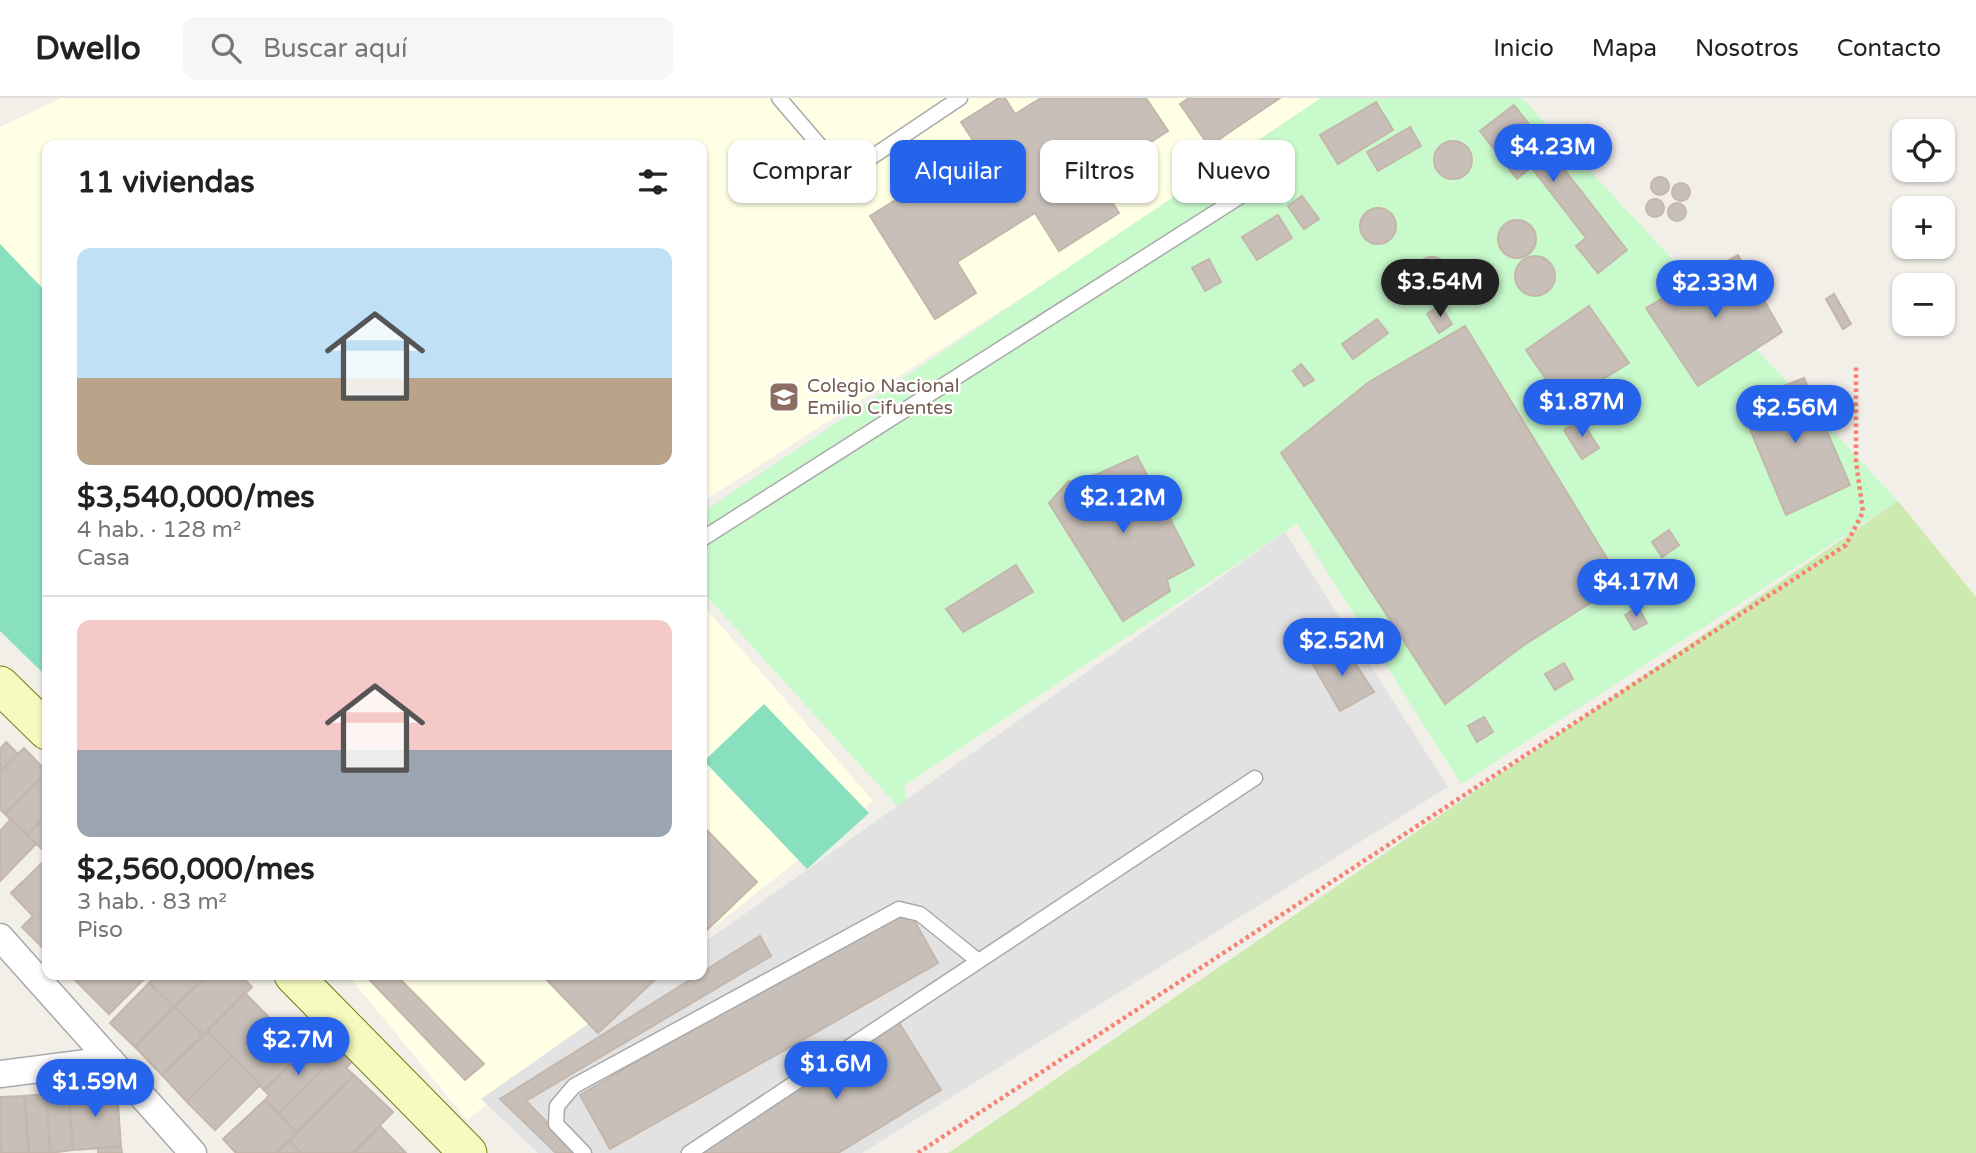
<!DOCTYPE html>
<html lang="es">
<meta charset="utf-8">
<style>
body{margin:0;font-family:"Varela Round",sans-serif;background:#f6f6f6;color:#222;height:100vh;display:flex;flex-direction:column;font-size:26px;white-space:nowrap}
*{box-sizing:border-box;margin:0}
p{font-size:23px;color:#767676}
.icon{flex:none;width:38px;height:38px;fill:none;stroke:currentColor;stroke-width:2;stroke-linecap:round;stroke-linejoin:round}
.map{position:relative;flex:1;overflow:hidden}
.details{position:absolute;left:42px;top:42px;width:665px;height:840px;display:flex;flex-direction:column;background:#fff;border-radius:14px;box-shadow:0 2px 5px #0004}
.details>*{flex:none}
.hud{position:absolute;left:728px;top:42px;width:665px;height:63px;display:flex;gap:14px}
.buttons{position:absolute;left:1892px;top:21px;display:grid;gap:14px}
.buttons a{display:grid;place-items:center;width:63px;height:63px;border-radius:14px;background:#fff;box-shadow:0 2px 5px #0004;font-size:35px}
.price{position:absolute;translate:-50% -60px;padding:0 16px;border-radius:24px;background:#2563eb;color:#fff;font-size:23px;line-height:46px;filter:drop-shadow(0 2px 4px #0008)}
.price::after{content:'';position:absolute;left:50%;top:42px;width:21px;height:16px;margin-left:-10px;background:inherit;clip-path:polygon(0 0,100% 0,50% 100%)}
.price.selected{background:#222;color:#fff}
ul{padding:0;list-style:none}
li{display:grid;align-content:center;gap:14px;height:371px;padding:0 35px}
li+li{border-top:2px solid #e0e0e0}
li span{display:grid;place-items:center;height:217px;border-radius:14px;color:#555}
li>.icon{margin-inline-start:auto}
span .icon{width:126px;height:126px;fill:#fffc;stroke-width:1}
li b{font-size:30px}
h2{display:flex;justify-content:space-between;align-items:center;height:84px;padding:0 35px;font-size:30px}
.tag{padding:0 24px;border-radius:14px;background:#fff;box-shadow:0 2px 5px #0004;font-size:24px;line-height:63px}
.tag.selected{background:#2563eb;color:#fff}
header{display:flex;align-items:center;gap:42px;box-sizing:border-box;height:98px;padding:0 35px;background:#fff;border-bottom:2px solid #e0e0e0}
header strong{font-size:33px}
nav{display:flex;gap:38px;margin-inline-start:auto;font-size:24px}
.search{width:490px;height:63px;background:#f6f6f6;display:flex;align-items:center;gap:18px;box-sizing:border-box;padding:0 24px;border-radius:14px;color:#767676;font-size:26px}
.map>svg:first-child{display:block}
.education{fill:#ffffe5}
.grass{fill:#cdebb0}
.park{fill:#c8facc}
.pitch{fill:#88e0be}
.parking{fill:#e2e2e2}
.building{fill:#c7bfb8;stroke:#c4b6ab;stroke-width:2}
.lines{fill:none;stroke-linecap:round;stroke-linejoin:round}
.service-casing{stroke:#a9a9a9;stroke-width:17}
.minor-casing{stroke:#a9a9a9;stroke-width:29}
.secondary-casing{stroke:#707d05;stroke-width:39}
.path{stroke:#fa8072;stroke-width:4.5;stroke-dasharray:3.5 3.5;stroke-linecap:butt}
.service{stroke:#fff;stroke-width:14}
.minor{stroke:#fff;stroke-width:26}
.secondary{stroke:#f7fabf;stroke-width:37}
.labels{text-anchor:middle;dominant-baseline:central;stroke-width:5;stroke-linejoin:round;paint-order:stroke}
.education-label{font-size:19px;fill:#785e54;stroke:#fff;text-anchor:start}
</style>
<header>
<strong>Dwello</strong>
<div class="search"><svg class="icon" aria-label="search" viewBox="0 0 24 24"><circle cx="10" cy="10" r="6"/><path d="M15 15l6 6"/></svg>Buscar aquí</div>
<nav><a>Inicio</a><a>Mapa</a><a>Nosotros</a><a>Contacto</a></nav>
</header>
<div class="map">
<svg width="1976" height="1055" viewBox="0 0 1976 1055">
<rect width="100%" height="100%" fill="#f2efe9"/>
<g class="education">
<path d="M61,0h1263l4,4 -626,400v-357h-655v148l-47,-49v-117z"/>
<path d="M702,506l171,197 -171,135z"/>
<path d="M348,877h304l-185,145z"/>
</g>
<path class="grass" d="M1898,403l78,96v556h-1028z"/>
<path class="park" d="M1321,0h201l376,403 -437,283 -164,-260 -393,262 6,34 -208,-229v-78z"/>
<g class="pitch">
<path d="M0,146l47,49v384l-47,-46z"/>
<path d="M764,606l105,109 -62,56 -103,-108z"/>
</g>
<path class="parking" d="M1285,434l163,255 -586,366h-324l-57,-54 177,-124h44v-31z"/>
<g class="building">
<path d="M999,0h6l10,16 26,-16h105l22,33 -72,46 23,36 -60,38 -24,-38 -78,49 19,31 -41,26 -65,-103 108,-68 -17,-26z"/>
<path d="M1189,0h91l-71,48 -29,-42z"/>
<path d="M1376,4l17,28 -55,34 -18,-29z"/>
<path d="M1514,7l113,145 -29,23 -22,-27 10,-8 -55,-71 -14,12 -37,-48z"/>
<path d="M1410,29l11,19 -43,25 -11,-19z"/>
<circle cx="1453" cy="62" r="19"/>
<circle cx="1660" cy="88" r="9"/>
<circle cx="1681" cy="94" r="9"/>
<path d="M1302,98l17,23 -15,10 -16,-23z"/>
<circle cx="1655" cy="110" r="9"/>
<circle cx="1677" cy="114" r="9"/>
<circle cx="1378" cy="128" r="18"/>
<path d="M1278,117l14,23 -35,22 -15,-23z"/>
<circle cx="1517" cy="141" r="19"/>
<path d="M1738,157l44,77 -84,54 -52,-78z"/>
<circle cx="1535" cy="178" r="20"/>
<circle cx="1432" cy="177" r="18"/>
<path d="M1209,161l12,23 -16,9 -13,-23z"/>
<path d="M1834,196l17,30 -8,5 -17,-30z"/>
<path d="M1440,207l12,19 -13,9 -12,-19z"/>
<path d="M1589,208l40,57 -66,41 -37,-54z"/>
<path d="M1377,221l11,14 -35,26 -11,-15z"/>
<path d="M1465,228l157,257 -98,62 -79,59 -164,-251 88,-71z"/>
<path d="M1301,266l13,16 -10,6 -11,-15z"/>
<path d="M1804,280l46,107 -64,30 -47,-112z"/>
<path d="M1581,322l18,28 -17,11 -18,-29z"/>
<path d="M1137,358l57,109 -27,15 3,11 -47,30 -74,-118 19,-21 30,-8z"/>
<path d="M1669,432l10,15 -17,12 -10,-15z"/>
<path d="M1016,467l17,27 -70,40 -17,-23z"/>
<path d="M1638,509l9,16 -13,7 -9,-15z"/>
<path d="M1343,547l31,47 -34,19 -28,-48z"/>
<path d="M1564,565l9,16 -18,11 -10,-16z"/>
<path d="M1484,619l9,15 -16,10 -9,-16z"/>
<path d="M6,644l12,12 -18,18v-23z"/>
<path d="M24,650l23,24 -42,42 -5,-5v-37z"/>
<path d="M47,674v43l-20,20 -22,-21z"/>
<path d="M47,717v39l-20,-19z"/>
<path d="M11,721l25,25 -36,37v-50z"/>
<path d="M702,727l55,57 -55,53z"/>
<path d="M47,760v94l-25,-25 11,-11 -22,-23z"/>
<path d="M905,806l33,59 -328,186 -30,-54z"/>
<path d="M760,838l11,20 -245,145 51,52h-21l-56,-54z"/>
<path d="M70,877h78l-39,39z"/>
<path d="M158,877h50l-34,32 -25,-24z"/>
<path d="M208,877h32l12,12 -49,48 -29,-28z"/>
<path d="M365,877h31l88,89 -19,16z"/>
<path d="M542,877h118l-62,58z"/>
<path d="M149,885l25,24 -39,40 -25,-24z"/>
<path d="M245,895l58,59 -39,38 -57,-58z"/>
<path d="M174,909l29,28 -41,40 -27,-28z"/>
<path d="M896,920l45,72 -103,63h-148z"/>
<path d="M207,934l25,25 -45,45 -25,-27z"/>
<path d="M326,943l13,12 -60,61 -14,-14 4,-5 -5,-5 39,-38 6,6z"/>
<path d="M343,949l12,11 -9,10 8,7 -57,58 -18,-19z"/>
<path d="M232,959l28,28 -45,45 -28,-28z"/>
<path d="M354,977l39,37 -40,41h-52l-12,-12z"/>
<path d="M117,991l4,58 -48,3 -5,-58z"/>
<path d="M68,994l5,58 -23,3 -4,-59z"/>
<path d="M46,996l4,59h-21l-5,-57z"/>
<path d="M24,998l5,57h-28l-1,-56z"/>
<path d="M265,1002l32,33 -20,20h-41l-13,-14z"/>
<path d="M380,1028l26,27h-53z"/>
<path d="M289,1043l12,12h-24z"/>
<path d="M121,1049l1,6h-24v-5z"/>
</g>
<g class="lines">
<g class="service-casing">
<g id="service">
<path d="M779,0l66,77 115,-77"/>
<path d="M702,441l572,-364"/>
<path d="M584,1055l-28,-29 1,-18 17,-20 325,-177 21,5 57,46"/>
<path d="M689,1055l566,-375"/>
</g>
</g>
<g class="minor-casing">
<g id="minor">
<path d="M0,839l193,216"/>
<path d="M0,976l110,-14"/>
</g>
</g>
<g class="secondary-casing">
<g id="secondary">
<path d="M0,587l47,46"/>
<path d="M293,877l175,178"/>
</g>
</g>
<path class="path" d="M918,1055l928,-608 17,-33 -7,-50v-97"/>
<use href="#service" class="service"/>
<use href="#minor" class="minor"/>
<use href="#secondary" class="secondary"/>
</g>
<defs>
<g id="school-square" transform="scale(1.575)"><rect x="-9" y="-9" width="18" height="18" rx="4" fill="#8d6e63" stroke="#fff"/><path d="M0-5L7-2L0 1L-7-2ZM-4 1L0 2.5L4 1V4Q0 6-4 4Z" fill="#fff"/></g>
</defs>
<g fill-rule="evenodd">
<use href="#school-square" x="784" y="299"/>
</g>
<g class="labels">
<g class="education-label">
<text x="807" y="288">Colegio Nacional<tspan x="807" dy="22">Emilio Cifuentes</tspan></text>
</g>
</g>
</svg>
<div class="buttons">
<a><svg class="icon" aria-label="locate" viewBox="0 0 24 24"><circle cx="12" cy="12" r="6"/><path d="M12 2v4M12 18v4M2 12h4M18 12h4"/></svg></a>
<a>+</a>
<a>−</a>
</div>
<b class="price" style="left:1553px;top:86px">$4.23M</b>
<b class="price selected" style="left:1440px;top:221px">$3.54M</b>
<b class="price" style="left:1715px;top:222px">$2.33M</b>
<b class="price" style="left:1582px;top:341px">$1.87M</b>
<b class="price" style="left:1795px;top:347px">$2.56M</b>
<b class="price" style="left:1123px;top:437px">$2.12M</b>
<b class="price" style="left:1636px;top:521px">$4.17M</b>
<b class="price" style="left:1342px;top:580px">$2.52M</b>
<b class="price" style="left:298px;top:979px">$2.7M</b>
<b class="price" style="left:836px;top:1003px">$1.6M</b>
<b class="price" style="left:95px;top:1021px">$1.59M</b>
<div class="hud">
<a class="tag">Comprar</a>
<a class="tag selected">Alquilar</a>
<a class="tag">Filtros</a>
<a class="tag">Nuevo</a>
</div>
<section class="details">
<h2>11 viviendas<svg class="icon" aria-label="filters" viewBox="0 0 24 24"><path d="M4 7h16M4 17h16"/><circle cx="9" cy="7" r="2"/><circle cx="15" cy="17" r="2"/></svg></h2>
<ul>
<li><span style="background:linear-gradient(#bfe0f5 60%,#b9a48a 0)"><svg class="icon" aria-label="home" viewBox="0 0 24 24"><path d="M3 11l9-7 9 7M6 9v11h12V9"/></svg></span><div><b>$3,540,000/mes</b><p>4 hab. · 128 m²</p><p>Casa</p></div></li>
<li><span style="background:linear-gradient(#f6c9c9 60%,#9aa5b1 0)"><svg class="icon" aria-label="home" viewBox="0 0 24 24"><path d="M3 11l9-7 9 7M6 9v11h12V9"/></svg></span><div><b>$2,560,000/mes</b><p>3 hab. · 83 m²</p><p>Piso</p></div></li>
</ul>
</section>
</div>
